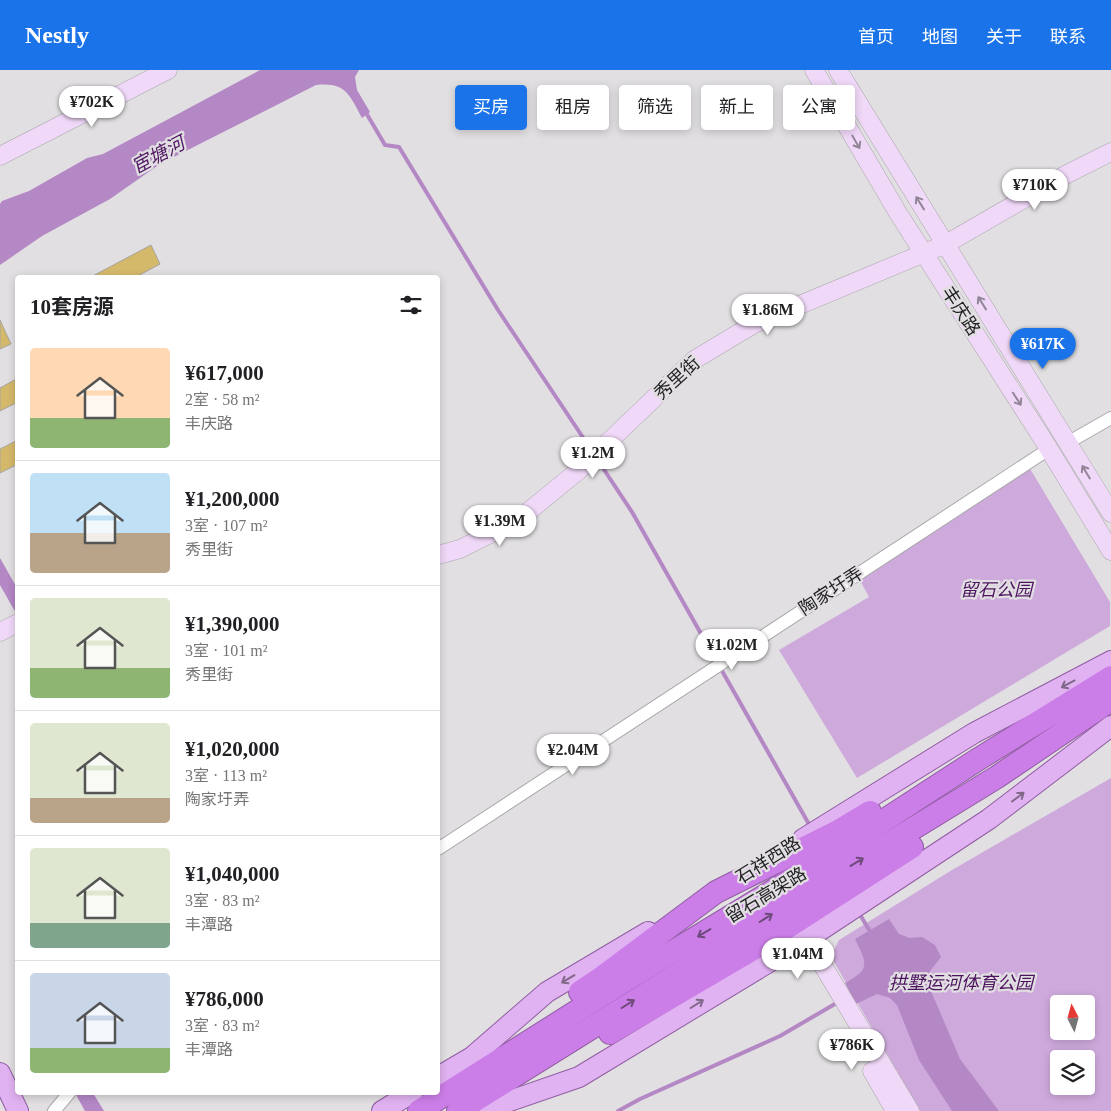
<!DOCTYPE html>
<html lang="zh">
<meta charset="utf-8">
<style>
body{margin:0;font-family:"Times New Roman","Noto Sans SC",serif;background:#f6f6f6;color:#202124;height:100vh;display:flex;flex-direction:column;font-size:19px;white-space:nowrap}
*{box-sizing:border-box;margin:0}
p{font-size:16px;color:#757577}
.icon{flex:none;width:28px;height:28px;fill:none;stroke:currentColor;stroke-width:2;stroke-linecap:round;stroke-linejoin:round}
.map{position:relative;flex:1;overflow:hidden}
.drawer{position:absolute;left:15px;top:205px;width:425px;height:820px;display:flex;flex-direction:column;background:#fff;border-radius:5px;box-shadow:0 2px 8px #0003}
.drawer>*{flex:none}
.hud{position:absolute;left:455px;top:15px;width:475px;height:45px;display:flex;gap:10px}
.needle{width:32px;rotate:354deg}
.fabs{position:absolute;left:1050px;top:925px;display:grid;gap:10px}
.fabs a{display:grid;place-items:center;width:45px;height:45px;border-radius:5px;background:#fff;box-shadow:0 2px 8px #0003;font-size:25px}
.price{position:absolute;translate:-50% -42px;padding:0 11px;border-radius:18px;background:#fff;color:#222;font-size:16px;line-height:32px;filter:drop-shadow(0 1px 2px #0008)}
.price::after{content:'';position:absolute;left:50%;top:30px;width:15px;height:11px;margin-left:-8px;background:inherit;clip-path:polygon(0 0,100% 0,50% 100%)}
.price.active{background:#1a73e8;color:#fff}
ul{padding:0;list-style:none}
li{display:flex;align-items:center;gap:15px;height:125px;padding:0 15px}
li+li{border-top:1px solid #e0e0e0}
li span{display:grid;place-items:center;flex:none;width:140px;height:100px;border-radius:5px;color:#555}
li>.icon{margin-inline-start:auto}
span .icon{width:60px;height:60px;fill:#fffc;stroke-width:1}
li b{font-size:21px}
h2{display:flex;justify-content:space-between;align-items:center;height:60px;padding:0 15px;font-size:21px}
.pill{padding:0 18px;border-radius:5px;background:#fff;box-shadow:0 2px 8px #0003;font-size:18px;line-height:45px}
.pill.active{background:#1a73e8;color:#fff}
header{display:flex;align-items:center;gap:30px;box-sizing:border-box;height:70px;padding:0 25px;background:#1a73e8;color:#fff}
header strong{font-size:24px}
nav{display:flex;gap:28px;margin-inline-start:auto;font-size:18px}
.map>svg:first-child{display:block}
.green{fill:#ceaadc;fill-rule:evenodd}
.water{fill:#b487c5}
.lines{fill:none;stroke-linecap:round;stroke-linejoin:round}
.stream{stroke:#b487c5;stroke-width:4}
.building{fill:#d5b96b;stroke:#a6a4a1}
.street-casing{stroke:#aaa8ab;stroke-width:14}
.secondary-casing{stroke:#aaa8ab;stroke-width:19}
.primary-casing{stroke:#905da2;stroke-width:22}
.highway-casing{stroke:#905da2;stroke-width:24}
.street{stroke:#fff;stroke-width:12}
.secondary{stroke:#f0d8f8;stroke-width:18}
.primary{stroke:#e0b2f1;stroke-width:20}
.highway{stroke:#cc7ee8;stroke-width:22}
.oneway{stroke:#928597}
.oneway2{stroke:#806889}
.oneway3{stroke:#6d4a7b}
.labels{text-anchor:middle;dominant-baseline:central;stroke-width:4.5;stroke-linejoin:round;paint-order:stroke}
.street-label{font-size:18px;fill:#201f21;stroke:#e1dfe2}
.park-label{font-size:18px;font-style:italic;fill:#4d135f;stroke:#e1dfe2}
.water-label{font-size:19px;font-style:italic;fill:#511864;stroke:#e1dfe2}
</style>
<header>
<strong>Nestly</strong>
<nav><a>首页</a><a>地图</a><a>关于</a><a>联系</a></nav>
</header>
<div class="map">
<svg width="1111" height="1041" viewBox="0 0 1111 1041">
<rect width="100%" height="100%" fill="#e1dfe2"/>
<g class="green">
<path d="M1026,392l84,140v24l-253,152 -78,-128 90,-53 -12,-22z"/>
<path d="M1111,708v333h-191l-86,-149 -1,-10 6,-12 113,-70zM1059,934h27v27h-27zM1059,989h27v27h-27z"/>
</g>
<g class="water">
<path d="M260,0h99l-4,7 2,13 13,22 -8,6c-13,-24 -16,-36 -46,-33l-156,79 -50,35 -68,37 -42,29v-61l2,-3 27,-10 58,-33 16,-4z"/>
<path d="M0,488l17,30v27l-17,-30z"/>
<path d="M889,849l10,15 11,4 12,-1 13,8 6,12 -11,14 -2,13 32,75 39,52h-47l-33,-51 -22,-55 -7,-7 -13,-4 -21,10 -11,-21c26,-14 22,-19 10,-44z"/>
<path d="M75,1023h18l11,18h-19z"/>
</g>
<g class="lines">
<g class="stream">
<path d="M365,41l20,34 14,2 99,163 94,141"/>
<path d="M597,389l35,53 178,314"/>
<path d="M859,843l12,20"/>
<path d="M618,1041l22,-12 140,-63 60,-35"/>
</g>
</g>
<g class="building">
<path d="M151,175l9,19 -26,14h-45z"/>
<path d="M0,250l11,24 -11,5z"/>
<path d="M18,308v24l-18,9v-23z"/>
<path d="M18,370v24l-18,9v-24z"/>
</g>
<g class="lines">
<g class="street-casing">
<g id="street">
<path d="M1069,372l42,-24"/>
<path d="M438,779l611,-400"/>
<path d="M54,1041l16,-19"/>
</g>
</g>
<g class="secondary-casing">
<g id="secondary">
<path d="M814,0l84,143 146,228 67,110"/>
<path d="M838,0l273,443"/>
<path d="M0,86l168,-86"/>
<path d="M438,485l22,-6 58,-29 60,-49 116,-111 60,-36 192,-80 121,-70 44,-22"/>
<path d="M0,562l18,-9"/>
<path d="M807,869l103,172"/>
<path d="M872,1001l23,40"/>
</g>
</g>
<g class="primary-casing">
<g id="primary">
<path d="M803,769l171,-106 137,-72"/>
<path d="M0,1003l18,38"/>
<path d="M438,1007l34,-20 75,-65 101,-60"/>
<path d="M382,1041l31,-19"/>
<path d="M489,1041l9,-6 81,-28 228,-138 182,-120 122,-93"/>
</g>
</g>
<g class="highway-casing">
<g id="highway">
<path d="M580,922l18,-12 118,-88 124,-62 30,-18"/>
<path d="M610,963l150,-88 152,-98"/>
<path d="M419,1041l204,-129 197,-120 157,-102 134,-83"/>
<path d="M458,1041l371,-231 168,-103 114,-77"/>
</g>
</g>
<use href="#street" class="street"/>
<use href="#secondary" class="secondary"/>
<use href="#primary" class="primary"/>
<use href="#highway" class="highway"/>
</g>
<defs><path id="oneway-shaft" d="M-6 0H5M1.5-3L5.5 0L1.5 3" fill="none" stroke-width="1.6" stroke-linecap="round" stroke-linejoin="round" transform="scale(1.25)"/></defs>
<g class="oneway">
<use href="#oneway-shaft" transform="translate(856 72) rotate(60)"/>
<use href="#oneway-shaft" transform="translate(920 133) rotate(-122)"/>
<use href="#oneway-shaft" transform="translate(982 233) rotate(-122)"/>
<use href="#oneway-shaft" transform="translate(1017 329) rotate(57)"/>
<use href="#oneway-shaft" transform="translate(1086 402) rotate(-121)"/>
</g>
<g class="oneway2">
<use href="#oneway-shaft" transform="translate(1068 614) rotate(152)"/>
<use href="#oneway-shaft" transform="translate(1018 727) rotate(-37)"/>
<use href="#oneway-shaft" transform="translate(568 909) rotate(149)"/>
<use href="#oneway-shaft" transform="translate(697 934) rotate(-32)"/>
</g>
<g class="oneway3">
<use href="#oneway-shaft" transform="translate(857 792) rotate(-31)"/>
<use href="#oneway-shaft" transform="translate(766 848) rotate(-32)"/>
<use href="#oneway-shaft" transform="translate(704 863) rotate(149)"/>
<use href="#oneway-shaft" transform="translate(628 934) rotate(-32)"/>
</g>
<g class="labels">
<g class="street-label">
<text transform="translate(961 241) rotate(57)">丰庆路</text>
<text transform="translate(677 308) rotate(-42)">秀里街</text>
<text transform="translate(831 521) rotate(-33)">陶家圩弄</text>
<text transform="translate(768 790) rotate(-32)">石祥西路</text>
<text transform="translate(766 825) rotate(-31)">留石高架路</text>
</g>
<g class="park-label">
<text x="996" y="520">留石公园</text>
<text x="961" y="913">拱墅运河体育公园</text>
</g>
<g class="water-label">
<text transform="translate(158 85) rotate(-28)">宦塘河</text>
</g>
</g>
</svg>
<div class="fabs">
<a><svg class="needle" viewBox="-14 -14 28 28"><path d="M0-13l5 13h-10z" fill="#e53935"/><path d="M0 13l5-13h-10z" fill="#757577"/></svg></a>
<a><svg class="icon" aria-label="layers" viewBox="0 0 24 24"><path d="M12 4l9 5-9 5-9-5zM3 14l9 5 9-5"/></svg></a>
</div>
<b class="price" style="left:92px;top:58px">¥702K</b>
<b class="price" style="left:1035px;top:141px">¥710K</b>
<b class="price" style="left:768px;top:266px">¥1.86M</b>
<b class="price active" style="left:1043px;top:300px">¥617K</b>
<b class="price" style="left:593px;top:409px">¥1.2M</b>
<b class="price" style="left:500px;top:477px">¥1.39M</b>
<b class="price" style="left:732px;top:601px">¥1.02M</b>
<b class="price" style="left:573px;top:706px">¥2.04M</b>
<b class="price" style="left:798px;top:910px">¥1.04M</b>
<b class="price" style="left:852px;top:1001px">¥786K</b>
<div class="hud">
<a class="pill active">买房</a>
<a class="pill">租房</a>
<a class="pill">筛选</a>
<a class="pill">新上</a>
<a class="pill">公寓</a>
</div>
<section class="drawer">
<h2>10套房源<svg class="icon" aria-label="filters" viewBox="0 0 24 24"><path d="M4 7h16M4 17h16"/><circle cx="9" cy="7" r="2"/><circle cx="15" cy="17" r="2"/></svg></h2>
<ul>
<li><span style="background:linear-gradient(#ffd9b3 70%,#8fb573 0)"><svg class="icon" aria-label="home" viewBox="0 0 24 24"><path d="M3 11l9-7 9 7M6 9v11h12V9"/></svg></span><div><b>¥617,000</b><p>2室 · 58 m²</p><p>丰庆路</p></div></li>
<li><span style="background:linear-gradient(#bfe0f5 60%,#b9a48a 0)"><svg class="icon" aria-label="home" viewBox="0 0 24 24"><path d="M3 11l9-7 9 7M6 9v11h12V9"/></svg></span><div><b>¥1,200,000</b><p>3室 · 107 m²</p><p>秀里街</p></div></li>
<li><span style="background:linear-gradient(#dfe7d0 70%,#8fb573 0)"><svg class="icon" aria-label="home" viewBox="0 0 24 24"><path d="M3 11l9-7 9 7M6 9v11h12V9"/></svg></span><div><b>¥1,390,000</b><p>3室 · 101 m²</p><p>秀里街</p></div></li>
<li><span style="background:linear-gradient(#dfe7d0 75%,#b9a48a 0)"><svg class="icon" aria-label="home" viewBox="0 0 24 24"><path d="M3 11l9-7 9 7M6 9v11h12V9"/></svg></span><div><b>¥1,020,000</b><p>3室 · 113 m²</p><p>陶家圩弄</p></div></li>
<li><span style="background:linear-gradient(#dfe7d0 75%,#7fa58c 0)"><svg class="icon" aria-label="home" viewBox="0 0 24 24"><path d="M3 11l9-7 9 7M6 9v11h12V9"/></svg></span><div><b>¥1,040,000</b><p>3室 · 83 m²</p><p>丰潭路</p></div></li>
<li><span style="background:linear-gradient(#c9d6e8 75%,#8fb573 0)"><svg class="icon" aria-label="home" viewBox="0 0 24 24"><path d="M3 11l9-7 9 7M6 9v11h12V9"/></svg></span><div><b>¥786,000</b><p>3室 · 83 m²</p><p>丰潭路</p></div></li>
</ul>
</section>
</div>
